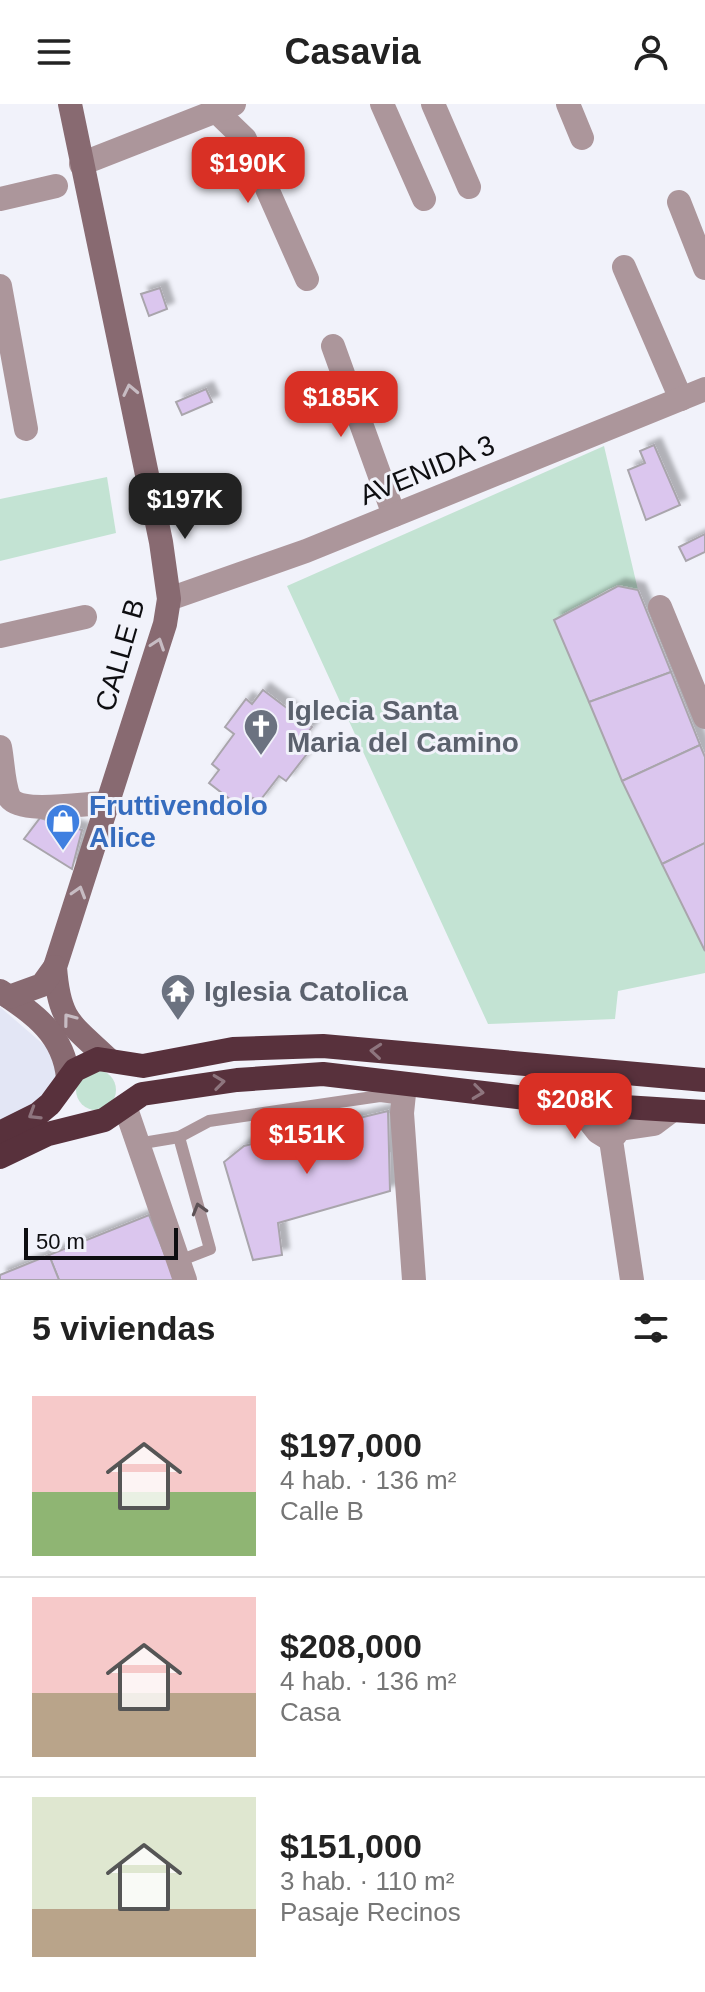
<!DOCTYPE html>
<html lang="es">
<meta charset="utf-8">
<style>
body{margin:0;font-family:Arial,sans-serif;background:#f6f6f6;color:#222;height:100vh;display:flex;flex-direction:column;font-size:30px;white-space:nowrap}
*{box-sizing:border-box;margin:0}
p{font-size:26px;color:#767676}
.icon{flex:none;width:44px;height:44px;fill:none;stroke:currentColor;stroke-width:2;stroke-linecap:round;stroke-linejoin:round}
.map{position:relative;height:1176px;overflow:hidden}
.sheet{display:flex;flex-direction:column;background:#fff;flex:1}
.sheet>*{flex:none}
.scale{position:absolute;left:24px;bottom:20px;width:154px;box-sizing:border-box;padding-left:8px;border:4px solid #0e0e11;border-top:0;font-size:22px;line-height:28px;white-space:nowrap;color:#0e0e11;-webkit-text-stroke:6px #f1f2fa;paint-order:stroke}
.price{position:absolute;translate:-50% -68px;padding:0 18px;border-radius:16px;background:#d93025;color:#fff;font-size:26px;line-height:52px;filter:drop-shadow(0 2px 4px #0008)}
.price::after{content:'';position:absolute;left:50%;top:48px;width:24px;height:18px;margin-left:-12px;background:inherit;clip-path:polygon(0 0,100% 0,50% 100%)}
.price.selected{background:#222;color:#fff}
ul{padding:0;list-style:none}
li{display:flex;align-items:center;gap:24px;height:200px;padding:0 32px}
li+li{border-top:2px solid #e0e0e0}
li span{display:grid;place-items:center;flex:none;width:224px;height:160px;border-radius:0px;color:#555}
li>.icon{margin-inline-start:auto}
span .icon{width:96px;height:96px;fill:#fffc;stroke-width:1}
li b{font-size:34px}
h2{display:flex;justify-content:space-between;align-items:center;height:96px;padding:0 32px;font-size:34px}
header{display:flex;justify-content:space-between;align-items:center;height:104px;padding:0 32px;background:#fff;font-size:36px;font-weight:700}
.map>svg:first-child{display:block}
.built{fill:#e3e6f5}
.green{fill:#c3e3d3}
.building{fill:#dbc6ee;stroke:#a9a5ac;stroke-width:2;filter:url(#shadow)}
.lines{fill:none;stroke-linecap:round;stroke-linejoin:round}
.lane{stroke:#ac969b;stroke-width:12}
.street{stroke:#ac969b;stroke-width:24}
.secondary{stroke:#886a71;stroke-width:24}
.highway{stroke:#58313c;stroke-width:24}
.oneway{stroke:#c7bcc3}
.oneway2{stroke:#8e757e}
.oneway3{stroke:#5d5256}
.labels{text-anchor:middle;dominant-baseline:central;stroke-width:6;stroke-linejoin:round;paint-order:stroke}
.street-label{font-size:28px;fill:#0e0e11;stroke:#f1f2fa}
.worship-label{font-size:28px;font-weight:bold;fill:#5b616d;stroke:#f1f2fa;text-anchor:start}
.shop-label{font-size:28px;font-weight:bold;fill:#366cbe;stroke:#f1f2fa;text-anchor:start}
</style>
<header><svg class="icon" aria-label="menu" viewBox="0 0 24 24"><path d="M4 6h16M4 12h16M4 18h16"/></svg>Casavia<svg class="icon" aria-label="person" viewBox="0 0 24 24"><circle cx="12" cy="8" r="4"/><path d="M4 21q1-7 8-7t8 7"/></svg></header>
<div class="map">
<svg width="705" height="1176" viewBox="0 0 705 1176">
<defs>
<filter id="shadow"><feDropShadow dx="7" dy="-7" stdDeviation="2" flood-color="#0004"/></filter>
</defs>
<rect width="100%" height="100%" fill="#f1f2fa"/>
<path class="built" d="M0,903l51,44 11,18 -19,31 -43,20z"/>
<g class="green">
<path d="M604,342l34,144 -20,-4 -9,3 -54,31 67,161 83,170v22l-87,18 -3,28 -127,5 -201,-438z"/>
<path d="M107,373l9,56 -116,28v-62z"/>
<circle cx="96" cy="986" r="20"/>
</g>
<g class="building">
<path d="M160,184l7,21 -18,7 -8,-22z"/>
<path d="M206,285l6,13 -30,13 -6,-13z"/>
<path d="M654,341l26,60 -34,15 -18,-50 17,-7 -5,-12z"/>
<path d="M705,430v18l-19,9 -7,-14z"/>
<path d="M618,482l20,4 33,82 -82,30 -35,-82z"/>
<path d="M671,568l29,73 -78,36 -33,-79z"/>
<path d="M263,586l49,37 -12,15 10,8 -24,31 -7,-5 -20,26 -6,-4 -9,12 -35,-27 10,-13 -7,-6 22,-30 -9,-7 21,-28 6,5z"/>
<path d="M700,641l5,12v86l-43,21 -40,-83z"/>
<path d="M40,714l42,12 -10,39 -48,-30z"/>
<path d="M705,739v108l-43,-87z"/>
<path d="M388,1007l2,80 -112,32 4,32 -29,5 -29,-98 20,-16z"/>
<path d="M149,1111l26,65h-116l-10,-25z"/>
<path d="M49,1151l10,25h-59v-5z"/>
</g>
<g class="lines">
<g class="lane">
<path d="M137,1040l42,-7 30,-16 171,-25 24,3"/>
<path d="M179,1157l31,-12 -31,-112"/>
</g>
<g class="street">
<path d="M382,0l42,95"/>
<path d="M433,0l36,83"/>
<path d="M568,0l14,34"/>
<path d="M216,7l29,28 62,140"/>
<path d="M81,60l153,-60"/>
<path d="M0,95l56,-13"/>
<path d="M679,98l26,66"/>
<path d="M624,163l57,132"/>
<path d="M0,182l26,143"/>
<path d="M333,242l61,169"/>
<path d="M169,495l137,-48 399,-162"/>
<path d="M660,503l45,110"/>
<path d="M0,532l85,-19"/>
<path d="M0,643c3,15 3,37 9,50 11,18 76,6 97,6"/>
<path d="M405,980l-3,29 12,167"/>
<path d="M576,1000l22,28 13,8"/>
<path d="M125,1002l60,174"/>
<path d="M632,1176l-21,-140 9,-11 34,-5 16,-12"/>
</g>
<g class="secondary">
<path d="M70,0l91,438 8,57 -4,25 -110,343c4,54 15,56 53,92"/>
<path d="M0,887c34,23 64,43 68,87"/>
<path d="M9,893l33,-12 13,-18"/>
</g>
<g class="highway">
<path d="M0,1029l38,-19 12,-10 25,-34 23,-11 45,7 90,-17 90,-3 382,34"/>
<path d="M0,1053l48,-23 56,-14 38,-26 95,-14 86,-6 253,30 129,8"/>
</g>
</g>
<defs><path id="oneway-chevron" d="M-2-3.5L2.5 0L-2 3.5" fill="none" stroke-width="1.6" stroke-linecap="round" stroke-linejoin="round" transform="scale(2)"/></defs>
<g class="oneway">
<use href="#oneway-chevron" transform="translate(130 286) rotate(-102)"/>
<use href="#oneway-chevron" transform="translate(158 540) rotate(-71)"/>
<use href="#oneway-chevron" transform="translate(79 788) rotate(-73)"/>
<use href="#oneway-chevron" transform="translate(69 915) rotate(-127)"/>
</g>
<g class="oneway2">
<use href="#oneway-chevron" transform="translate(376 947) rotate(-175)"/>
<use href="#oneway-chevron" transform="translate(219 978) rotate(-7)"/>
<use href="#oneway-chevron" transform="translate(478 988) rotate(7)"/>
<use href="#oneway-chevron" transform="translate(34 1010) rotate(148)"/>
</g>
<use class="oneway3" href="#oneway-chevron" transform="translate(199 1105) rotate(-106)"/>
<defs>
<g id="church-pin" transform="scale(1.8)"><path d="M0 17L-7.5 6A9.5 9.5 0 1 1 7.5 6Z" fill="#6b7280" stroke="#f1f2fa"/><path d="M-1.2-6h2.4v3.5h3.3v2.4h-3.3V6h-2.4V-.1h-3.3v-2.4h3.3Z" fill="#fff"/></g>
<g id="shop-pin" transform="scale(1.8)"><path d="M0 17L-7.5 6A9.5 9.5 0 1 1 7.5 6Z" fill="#3f7fe0" stroke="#f1f2fa"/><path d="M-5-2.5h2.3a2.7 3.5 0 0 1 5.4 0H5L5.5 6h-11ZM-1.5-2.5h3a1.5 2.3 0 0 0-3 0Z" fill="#fff"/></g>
<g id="temple-pin" transform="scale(1.8)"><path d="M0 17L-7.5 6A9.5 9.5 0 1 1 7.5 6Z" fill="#6b7280" stroke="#f1f2fa"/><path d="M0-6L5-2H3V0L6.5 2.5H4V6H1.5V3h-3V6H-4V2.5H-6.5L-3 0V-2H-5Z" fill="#fff"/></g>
</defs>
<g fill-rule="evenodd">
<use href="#church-pin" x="261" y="622"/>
<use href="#shop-pin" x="63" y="717"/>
<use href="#temple-pin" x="178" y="887"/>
</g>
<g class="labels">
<g class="street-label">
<text transform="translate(427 366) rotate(-22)">AVENIDA 3</text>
<text transform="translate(120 551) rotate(-74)">CALLE B</text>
</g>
<g class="worship-label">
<text x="287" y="606">Iglecia Santa<tspan x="287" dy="32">Maria del Camino</tspan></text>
<text x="204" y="887">Iglesia Catolica</text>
</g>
<g class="shop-label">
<text x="89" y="701">Fruttivendolo<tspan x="89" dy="32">Alice</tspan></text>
</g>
</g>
</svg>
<div class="scale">50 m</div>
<b class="price" style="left:248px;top:101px">$190K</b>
<b class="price" style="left:341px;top:335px">$185K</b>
<b class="price selected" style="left:185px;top:437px">$197K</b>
<b class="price" style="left:575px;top:1037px">$208K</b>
<b class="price" style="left:307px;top:1072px">$151K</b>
</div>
<section class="sheet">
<h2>5 viviendas<svg class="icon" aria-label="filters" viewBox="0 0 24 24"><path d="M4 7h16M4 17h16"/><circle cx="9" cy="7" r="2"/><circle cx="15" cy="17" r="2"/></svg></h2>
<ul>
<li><span style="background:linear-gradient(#f6c9c9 60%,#8fb573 0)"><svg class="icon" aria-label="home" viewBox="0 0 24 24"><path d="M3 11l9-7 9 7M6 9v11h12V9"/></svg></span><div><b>$197,000</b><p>4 hab. · 136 m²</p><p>Calle B</p></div></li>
<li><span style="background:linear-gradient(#f6c9c9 60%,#b9a48a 0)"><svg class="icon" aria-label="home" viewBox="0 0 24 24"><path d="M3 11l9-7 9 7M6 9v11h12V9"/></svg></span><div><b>$208,000</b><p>4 hab. · 136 m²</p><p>Casa</p></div></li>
<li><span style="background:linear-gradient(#dfe7d0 70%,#b9a48a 0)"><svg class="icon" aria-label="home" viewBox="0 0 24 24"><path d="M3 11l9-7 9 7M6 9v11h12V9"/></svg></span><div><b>$151,000</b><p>3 hab. · 110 m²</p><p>Pasaje Recinos</p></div></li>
</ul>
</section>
